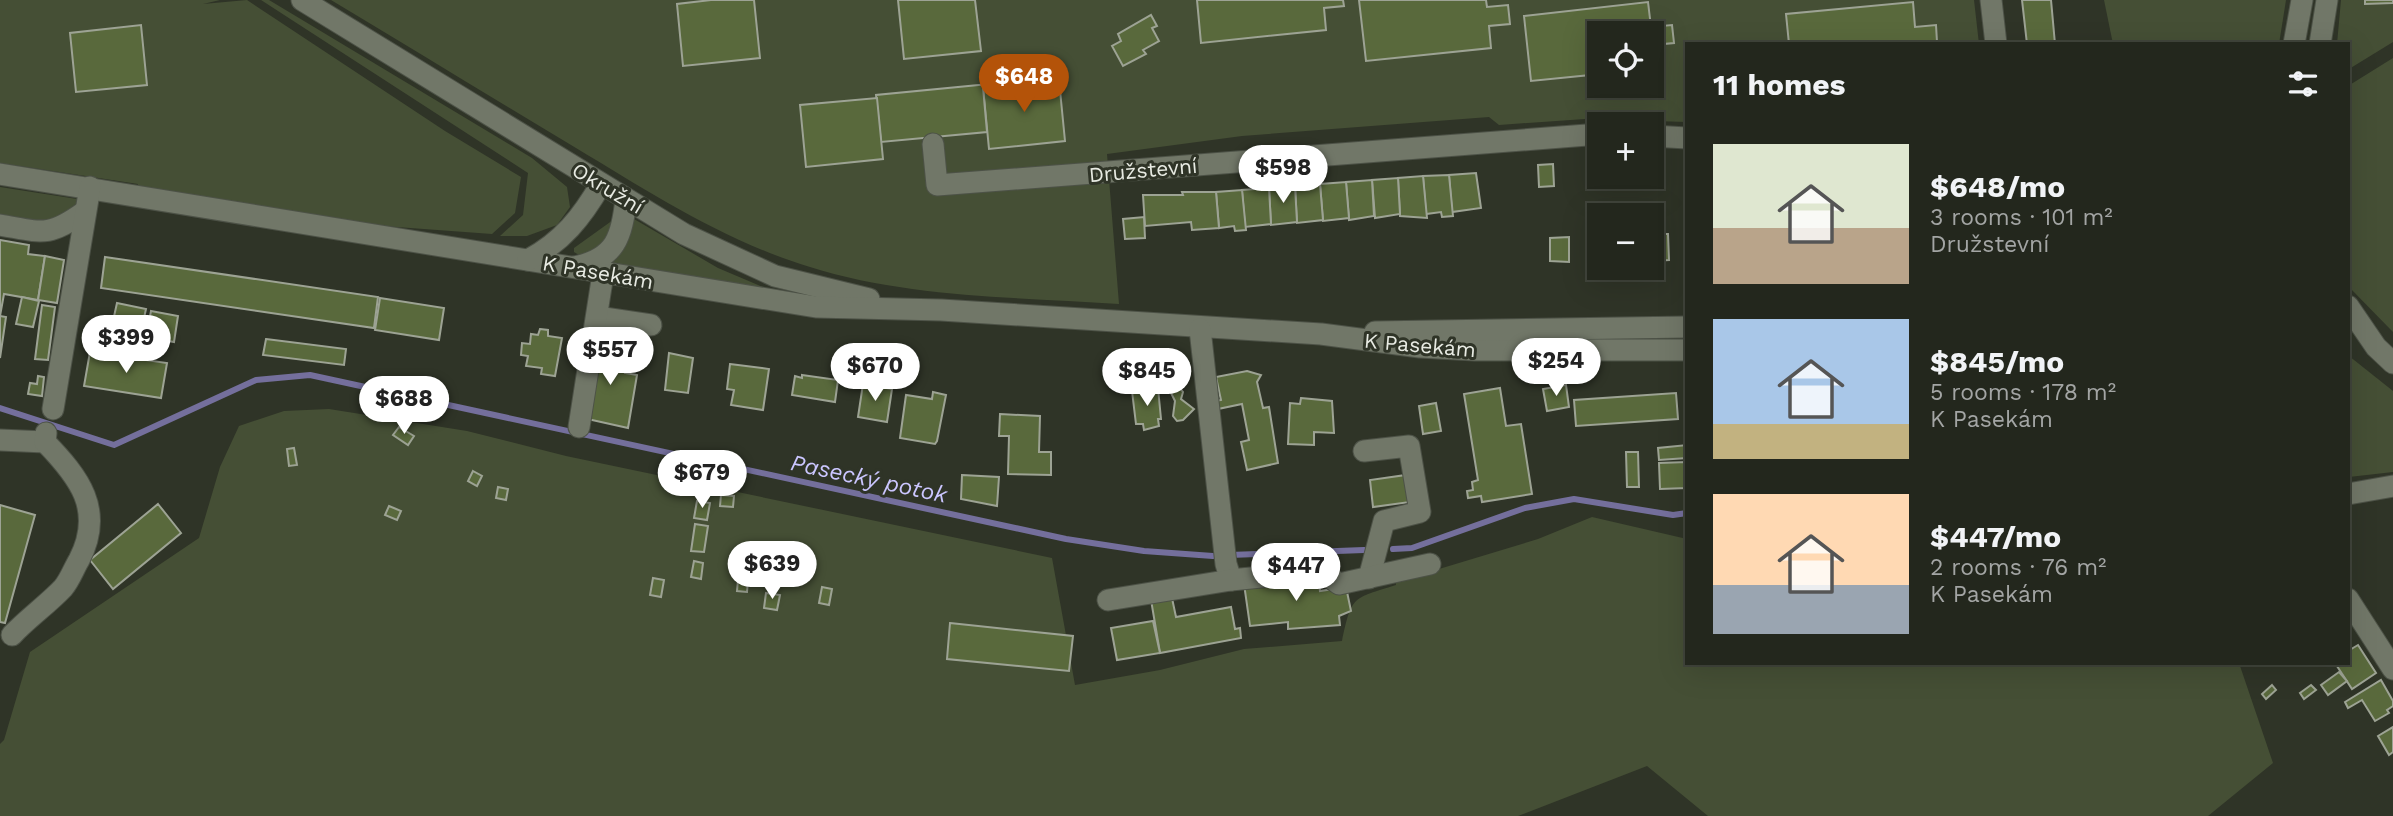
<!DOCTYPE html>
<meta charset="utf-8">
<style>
body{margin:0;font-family:"Work Sans",sans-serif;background:#2f332a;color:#f1f3f6;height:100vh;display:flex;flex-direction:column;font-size:26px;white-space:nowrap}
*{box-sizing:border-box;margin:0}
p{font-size:23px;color:#a3a5a4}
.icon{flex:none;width:38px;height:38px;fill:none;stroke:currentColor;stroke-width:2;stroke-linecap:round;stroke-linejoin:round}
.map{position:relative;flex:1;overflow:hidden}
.details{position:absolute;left:1685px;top:42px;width:665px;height:623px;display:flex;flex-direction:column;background:#23271d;border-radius:0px;box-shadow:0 7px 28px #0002,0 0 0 2px #40443b}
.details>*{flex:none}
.fabs{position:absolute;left:1587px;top:21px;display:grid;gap:14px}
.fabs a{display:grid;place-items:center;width:77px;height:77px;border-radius:0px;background:#23271d;box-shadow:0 7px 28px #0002,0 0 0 2px #40443b;font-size:35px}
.price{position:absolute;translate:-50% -60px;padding:0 16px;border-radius:24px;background:#fff;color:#222;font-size:23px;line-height:46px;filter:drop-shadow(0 2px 4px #0008)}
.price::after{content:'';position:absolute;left:50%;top:42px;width:21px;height:16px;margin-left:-10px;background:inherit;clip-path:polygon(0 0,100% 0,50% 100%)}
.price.on{background:#b45309;color:#fff}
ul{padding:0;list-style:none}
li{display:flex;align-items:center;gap:21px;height:175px;padding:0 28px}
li span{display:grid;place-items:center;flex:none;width:196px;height:140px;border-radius:0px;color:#555}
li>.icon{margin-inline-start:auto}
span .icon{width:84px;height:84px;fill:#fffc;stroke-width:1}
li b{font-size:30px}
h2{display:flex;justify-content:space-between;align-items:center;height:84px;padding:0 28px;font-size:30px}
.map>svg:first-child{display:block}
.green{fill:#454f35;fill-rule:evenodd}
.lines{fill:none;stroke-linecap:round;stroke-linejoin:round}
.stream{stroke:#746f9c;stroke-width:6}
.building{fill:#59693c;stroke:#9da394;stroke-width:2}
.minor-casing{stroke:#4d5247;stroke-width:23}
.minor{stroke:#717768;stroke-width:21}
.labels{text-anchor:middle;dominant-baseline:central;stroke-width:6;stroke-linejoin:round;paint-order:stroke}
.street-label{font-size:21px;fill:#e8ebe3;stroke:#2f3427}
.water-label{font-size:23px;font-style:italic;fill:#cbc6ff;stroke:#2f3427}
</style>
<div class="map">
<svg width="2393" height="816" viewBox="0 0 2393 816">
<rect width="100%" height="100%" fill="#2f3427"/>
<g class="green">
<path d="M0,0h220l-17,4 44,-4 198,131 76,46 -6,36 -23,21 -150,-11 -204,-36v-3l-138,-21z"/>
<path d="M261,0h8l263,158 35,29 3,20 -13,18 -30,11h-27l23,-21 5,-42z"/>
<path d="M331,0h866l5,43 124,-13 -2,-22 19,-8h16l7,61 123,-35 20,-2 -1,-19 -21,2 -1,-7h488l5,44h-58l16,-2 -1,-17 -21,2 -2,-25 -126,12 2,30h-102v78l-102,-3 -86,6 -10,-8 -247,19 -135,18 12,150c-102,-7 -211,-6 -309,-37 -86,-26 -159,-74 -234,-119 -82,-49 -163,-99 -245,-148zM1648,2l3,25 21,-2 2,18 -21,2 2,22 -3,1v18h-52l-1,-12 -68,7 -7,-65zM1151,16l6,9 -5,3 -9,22 2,4 -22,12 -11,-20 9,-5 -3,-7z"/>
<path d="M2104,0h182l-7,44h-166z"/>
<path d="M2341,0h52v42l-44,27 -1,-25h-11z"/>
<path d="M2393,58v274l-44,-45 -1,-201z"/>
<path d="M0,187l77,12v4l-24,21 -53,-6z"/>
<path d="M634,219l84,49 52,22 -160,-26 8,-9z"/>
<path d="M613,220l2,3 -15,26 -21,6 -5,-3v-4z"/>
<path d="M2349,356l44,35v81l-44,5z"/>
<path d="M329,409l138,22 99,25 486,102 23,127 85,-15 84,-21 98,-8c10,-46 10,-42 54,-56v-3l142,-43 54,-22 95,22v124h552l34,100 -65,53h-500l-61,-50 -129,50h-1518v-72l4,-4 26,-88 169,-114 21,-71 19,-41 45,-15z"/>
</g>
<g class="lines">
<g class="stream">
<path d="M0,408l114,37 142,-65 54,-5 756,164 78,12 69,5"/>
<path d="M1393,549l19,-1 113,-40 49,-9 99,16 14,-2"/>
<path d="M1229,555l135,-5"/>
</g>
</g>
<g class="building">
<path d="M711,0h43l6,58 -77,8 -6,-62z"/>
<path d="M898,0h77l6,51 -77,8z"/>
<path d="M1197,0h146l1,6 -20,2 2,22 -125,13z"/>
<path d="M1359,0h127l1,7 21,-2 2,19 -21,2 2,22 -125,13z"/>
<path d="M2022,0h29l4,44h-28z"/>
<path d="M2365,0h28v3l-28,1z"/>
<path d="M1648,2l3,25 21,-2 2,18 -21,2 2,23h-3v-35h-52v41l-69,7 -7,-65z"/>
<path d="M1913,2l2,25 21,-2 1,17 -148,2 -3,-30z"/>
<path d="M1151,15l6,11 -5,2 7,13 -16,9 3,4 -23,12 -11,-20 9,-5 -3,-7z"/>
<path d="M141,25l6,60 -71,7 -6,-59z"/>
<path d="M1059,80l6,61 -76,8 -6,-62z"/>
<path d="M989,84l-6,3 4,45 -106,10 -5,-47z"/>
<path d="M877,98l6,61 -77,8 -6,-62z"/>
<path d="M1553,164l1,22 -15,1 -1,-22z"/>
<path d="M1476,173l5,35 -29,4 -3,-37z"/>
<path d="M1449,175l4,41 -11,1 -1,-5 -15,2 -3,-38z"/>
<path d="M1423,176l4,42 -27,-2 -2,-38z"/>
<path d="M1398,178l2,36 -25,4 -3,-38z"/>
<path d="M1372,180l2,36 -25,4 -3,-38z"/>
<path d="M1346,182l3,36 -26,3 -3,-37z"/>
<path d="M1320,184l3,36 -26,3 -2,-37z"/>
<path d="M1295,186l2,36 -26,3 -2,-37z"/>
<path d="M1269,188l2,36 -26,3 -3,-37z"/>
<path d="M1242,190l4,40 -11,1 -1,-5 -15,2 -3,-36z"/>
<path d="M1182,192h34l3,36 -27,2 -1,-8 -46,4 -2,-31h40z"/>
<path d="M1144,217l1,21 -20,1 -2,-20z"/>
<path d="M1652,234h16l1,26 -17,1z"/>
<path d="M1569,237v25l-19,-1v-23z"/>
<path d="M0,240l29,5 -1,9 17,2 -7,44 -34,-6 -4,22 6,1 -6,41z"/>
<path d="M45,256l19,4 -7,43 -19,-3z"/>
<path d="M105,257l273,40 -4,31 -273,-40z"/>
<path d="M22,297l17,4 -6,26 -17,-3z"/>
<path d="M380,298l64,10 -5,32 -64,-10z"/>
<path d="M117,303l29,6 -6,27 -29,-6z"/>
<path d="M42,305l13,2 -7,53 -13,-1z"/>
<path d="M151,311l27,5 -4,26 -28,-5z"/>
<path d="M540,329l8,1v6l14,2 -7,38 -14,-2 1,-6 -16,-2 2,-10 -7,-1 1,-12 8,1 1,-10 7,1z"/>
<path d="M266,339l80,10 -2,16 -81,-10z"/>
<path d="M597,343l32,5 -4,25 12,2 -9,53 -45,-10z"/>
<path d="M90,352l77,11 -6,35 -77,-12z"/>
<path d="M669,353l24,5 -5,35 -23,-3z"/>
<path d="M730,364l39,5 -6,41 -32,-5 3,-15 -7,-1z"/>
<path d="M1247,371l14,4 -4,7 6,26 6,-1 9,56 -31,7 -6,-28 8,-2 -7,-36 -24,5 -2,-8 5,-1 -5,-23z"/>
<path d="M802,375l36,5 -3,22 -43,-7 3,-19 7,2z"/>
<path d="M38,376l6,1 -2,19 -14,-2 2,-11 7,1z"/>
<path d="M863,384l29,5 -5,33 -29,-5z"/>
<path d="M1566,385l3,22 -22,4 -4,-22z"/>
<path d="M1179,387l4,5 -2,7 13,10 -11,11 -6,1 -4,-5 2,-15 -4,-8 2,-5z"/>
<path d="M1158,388l3,31h-3l1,7 -15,4 -1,-6h-7l-4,-33z"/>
<path d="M1500,388l6,38 15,-2 11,70 -50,8 -1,-6 -13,2 -1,-7 6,-1 -1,-8 6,-2 -14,-86z"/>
<path d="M933,392l13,3 -9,46 -2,3 -35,-6 6,-43 26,4z"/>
<path d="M1676,393l2,26 -102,7 -2,-26z"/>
<path d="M1301,398l31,3 2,32 -20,-1v13l-26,-1 2,-41 10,1z"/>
<path d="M1436,403l5,28 -18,3 -4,-28z"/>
<path d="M1000,414l40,2 -1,36h12v23l-43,-1 1,-38h-10z"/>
<path d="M399,427l15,9 -6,9 -15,-10z"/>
<path d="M1687,445v13l-28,2 -1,-12z"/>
<path d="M294,448l3,17 -8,1 -2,-17z"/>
<path d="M1626,452h12l1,35h-12z"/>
<path d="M1687,462v26l-27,1 -1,-26z"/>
<path d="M473,471l9,5 -5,10 -9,-5z"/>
<path d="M962,475l37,2 -2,29 -36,-7z"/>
<path d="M1406,475l4,27 -37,5 -3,-27z"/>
<path d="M498,487l10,2 -2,11 -10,-2z"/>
<path d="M721,495l13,1 -1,11 -13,-1z"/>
<path d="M697,501l13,2 -3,17 -13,-2z"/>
<path d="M158,504l23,29 -68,56 -23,-29z"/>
<path d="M0,505l35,10 -30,108 -5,-1z"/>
<path d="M389,506l12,5 -4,9 -12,-5z"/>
<path d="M695,524l13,2 -4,26 -13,-1z"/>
<path d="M694,561l9,2 -2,16 -10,-2z"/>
<path d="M739,569l10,1 -2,22 -10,-1z"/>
<path d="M1318,576l2,15 26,-4 5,24 -12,5 1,9 -52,4v-7l-38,4 -6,-42z"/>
<path d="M653,578l11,2 -3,17 -11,-2z"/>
<path d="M1169,584l7,33 55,-10 4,22 5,-1 1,10 -81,15 -11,-65z"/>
<path d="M822,587l10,2 -3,16 -10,-2z"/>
<path d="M766,593l14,2 -3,15 -13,-2z"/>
<path d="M1153,621l7,32 -43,7 -6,-32z"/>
<path d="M950,623l123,13 -4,35 -122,-12z"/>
<path d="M2358,645l18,28 -24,16 -17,-26h13v-12z"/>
<path d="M2339,672l8,9 -19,14 -7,-10z"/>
<path d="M2381,680l12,21v5l-6,4 2,3 -14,8 -13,-21 -14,8 -3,-6z"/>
<path d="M2272,685l4,5 -10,9 -4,-5z"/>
<path d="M2311,685l5,5 -12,9 -4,-6z"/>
<path d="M2393,727v25l-4,3 -11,-19z"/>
</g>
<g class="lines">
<g class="minor-casing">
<g id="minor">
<path d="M302,0l382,234 91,42 94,23"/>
<path d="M1991,0l5,44"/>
<path d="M2294,44l8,-44"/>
<path d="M2320,44l7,-44"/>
<path d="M1652,136l35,2"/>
<path d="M933,144l4,41 663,-51"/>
<path d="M0,174l816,133 125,3 380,24 99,13 55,3h212"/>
<path d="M0,225c41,7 48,13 84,-13"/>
<path d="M528,260c34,-18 54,-43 73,-76"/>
<path d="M574,267c42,-8 48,-31 52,-68"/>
<path d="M2348,306l28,41 17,16"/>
<path d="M597,317l54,8"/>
<path d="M1200,329l26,235 5,16"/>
<path d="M1375,332l312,-5"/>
<path d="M53,409l37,-222"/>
<path d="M579,427l24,-153"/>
<path d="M0,440l45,2"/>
<path d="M1364,451l45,-5 11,66 -36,9 -15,57"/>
<path d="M2348,494l45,-8"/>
<path d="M2348,599l45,70"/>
<path d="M1108,600l123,-20 90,-9 18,13 91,-20"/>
<path d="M12,635c16,-17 36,-31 51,-47 7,-8 11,-20 16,-28 26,-50 0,-83 -34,-118l1,-9"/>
</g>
</g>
<use href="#minor" class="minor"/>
</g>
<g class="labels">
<g class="street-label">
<text transform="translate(1143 170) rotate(-5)">Družstevní</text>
<text transform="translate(608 188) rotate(31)">Okružní</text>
<text transform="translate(598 272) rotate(10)">K Pasekám</text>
<text transform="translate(1420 345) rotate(5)">K Pasekám</text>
</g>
<g class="water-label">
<text transform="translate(869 479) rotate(12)">Pasecký potok</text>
</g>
</g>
</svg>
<div class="fabs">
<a><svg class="icon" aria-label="locate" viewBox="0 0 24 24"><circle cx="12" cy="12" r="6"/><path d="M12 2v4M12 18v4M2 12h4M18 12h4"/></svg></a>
<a>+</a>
<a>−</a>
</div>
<b class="price on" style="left:1024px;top:114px">$648</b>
<b class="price" style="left:1283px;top:205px">$598</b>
<b class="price" style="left:126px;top:375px">$399</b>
<b class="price" style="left:610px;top:387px">$557</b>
<b class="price" style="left:1556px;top:398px">$254</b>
<b class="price" style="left:875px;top:403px">$670</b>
<b class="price" style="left:1147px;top:408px">$845</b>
<b class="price" style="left:404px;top:436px">$688</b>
<b class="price" style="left:702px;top:510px">$679</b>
<b class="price" style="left:772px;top:601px">$639</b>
<b class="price" style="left:1296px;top:603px">$447</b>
<section class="details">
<h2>11 homes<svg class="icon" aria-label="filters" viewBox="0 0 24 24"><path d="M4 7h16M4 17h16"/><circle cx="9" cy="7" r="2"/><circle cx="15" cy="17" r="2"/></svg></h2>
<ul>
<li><span style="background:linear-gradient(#dfe7d0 60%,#b9a48a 0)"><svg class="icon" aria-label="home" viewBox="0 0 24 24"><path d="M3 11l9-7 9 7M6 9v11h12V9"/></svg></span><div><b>$648/mo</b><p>3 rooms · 101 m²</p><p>Družstevní</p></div></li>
<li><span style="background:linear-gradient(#a9c7e8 75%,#c2b280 0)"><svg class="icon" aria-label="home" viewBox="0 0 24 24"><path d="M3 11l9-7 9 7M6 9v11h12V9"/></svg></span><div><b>$845/mo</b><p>5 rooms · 178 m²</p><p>K Pasekám</p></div></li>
<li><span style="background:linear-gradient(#ffd9b3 65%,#9aa5b1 0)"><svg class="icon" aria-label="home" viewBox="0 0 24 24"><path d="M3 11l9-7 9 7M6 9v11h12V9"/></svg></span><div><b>$447/mo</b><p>2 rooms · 76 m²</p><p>K Pasekám</p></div></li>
</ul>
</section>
</div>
